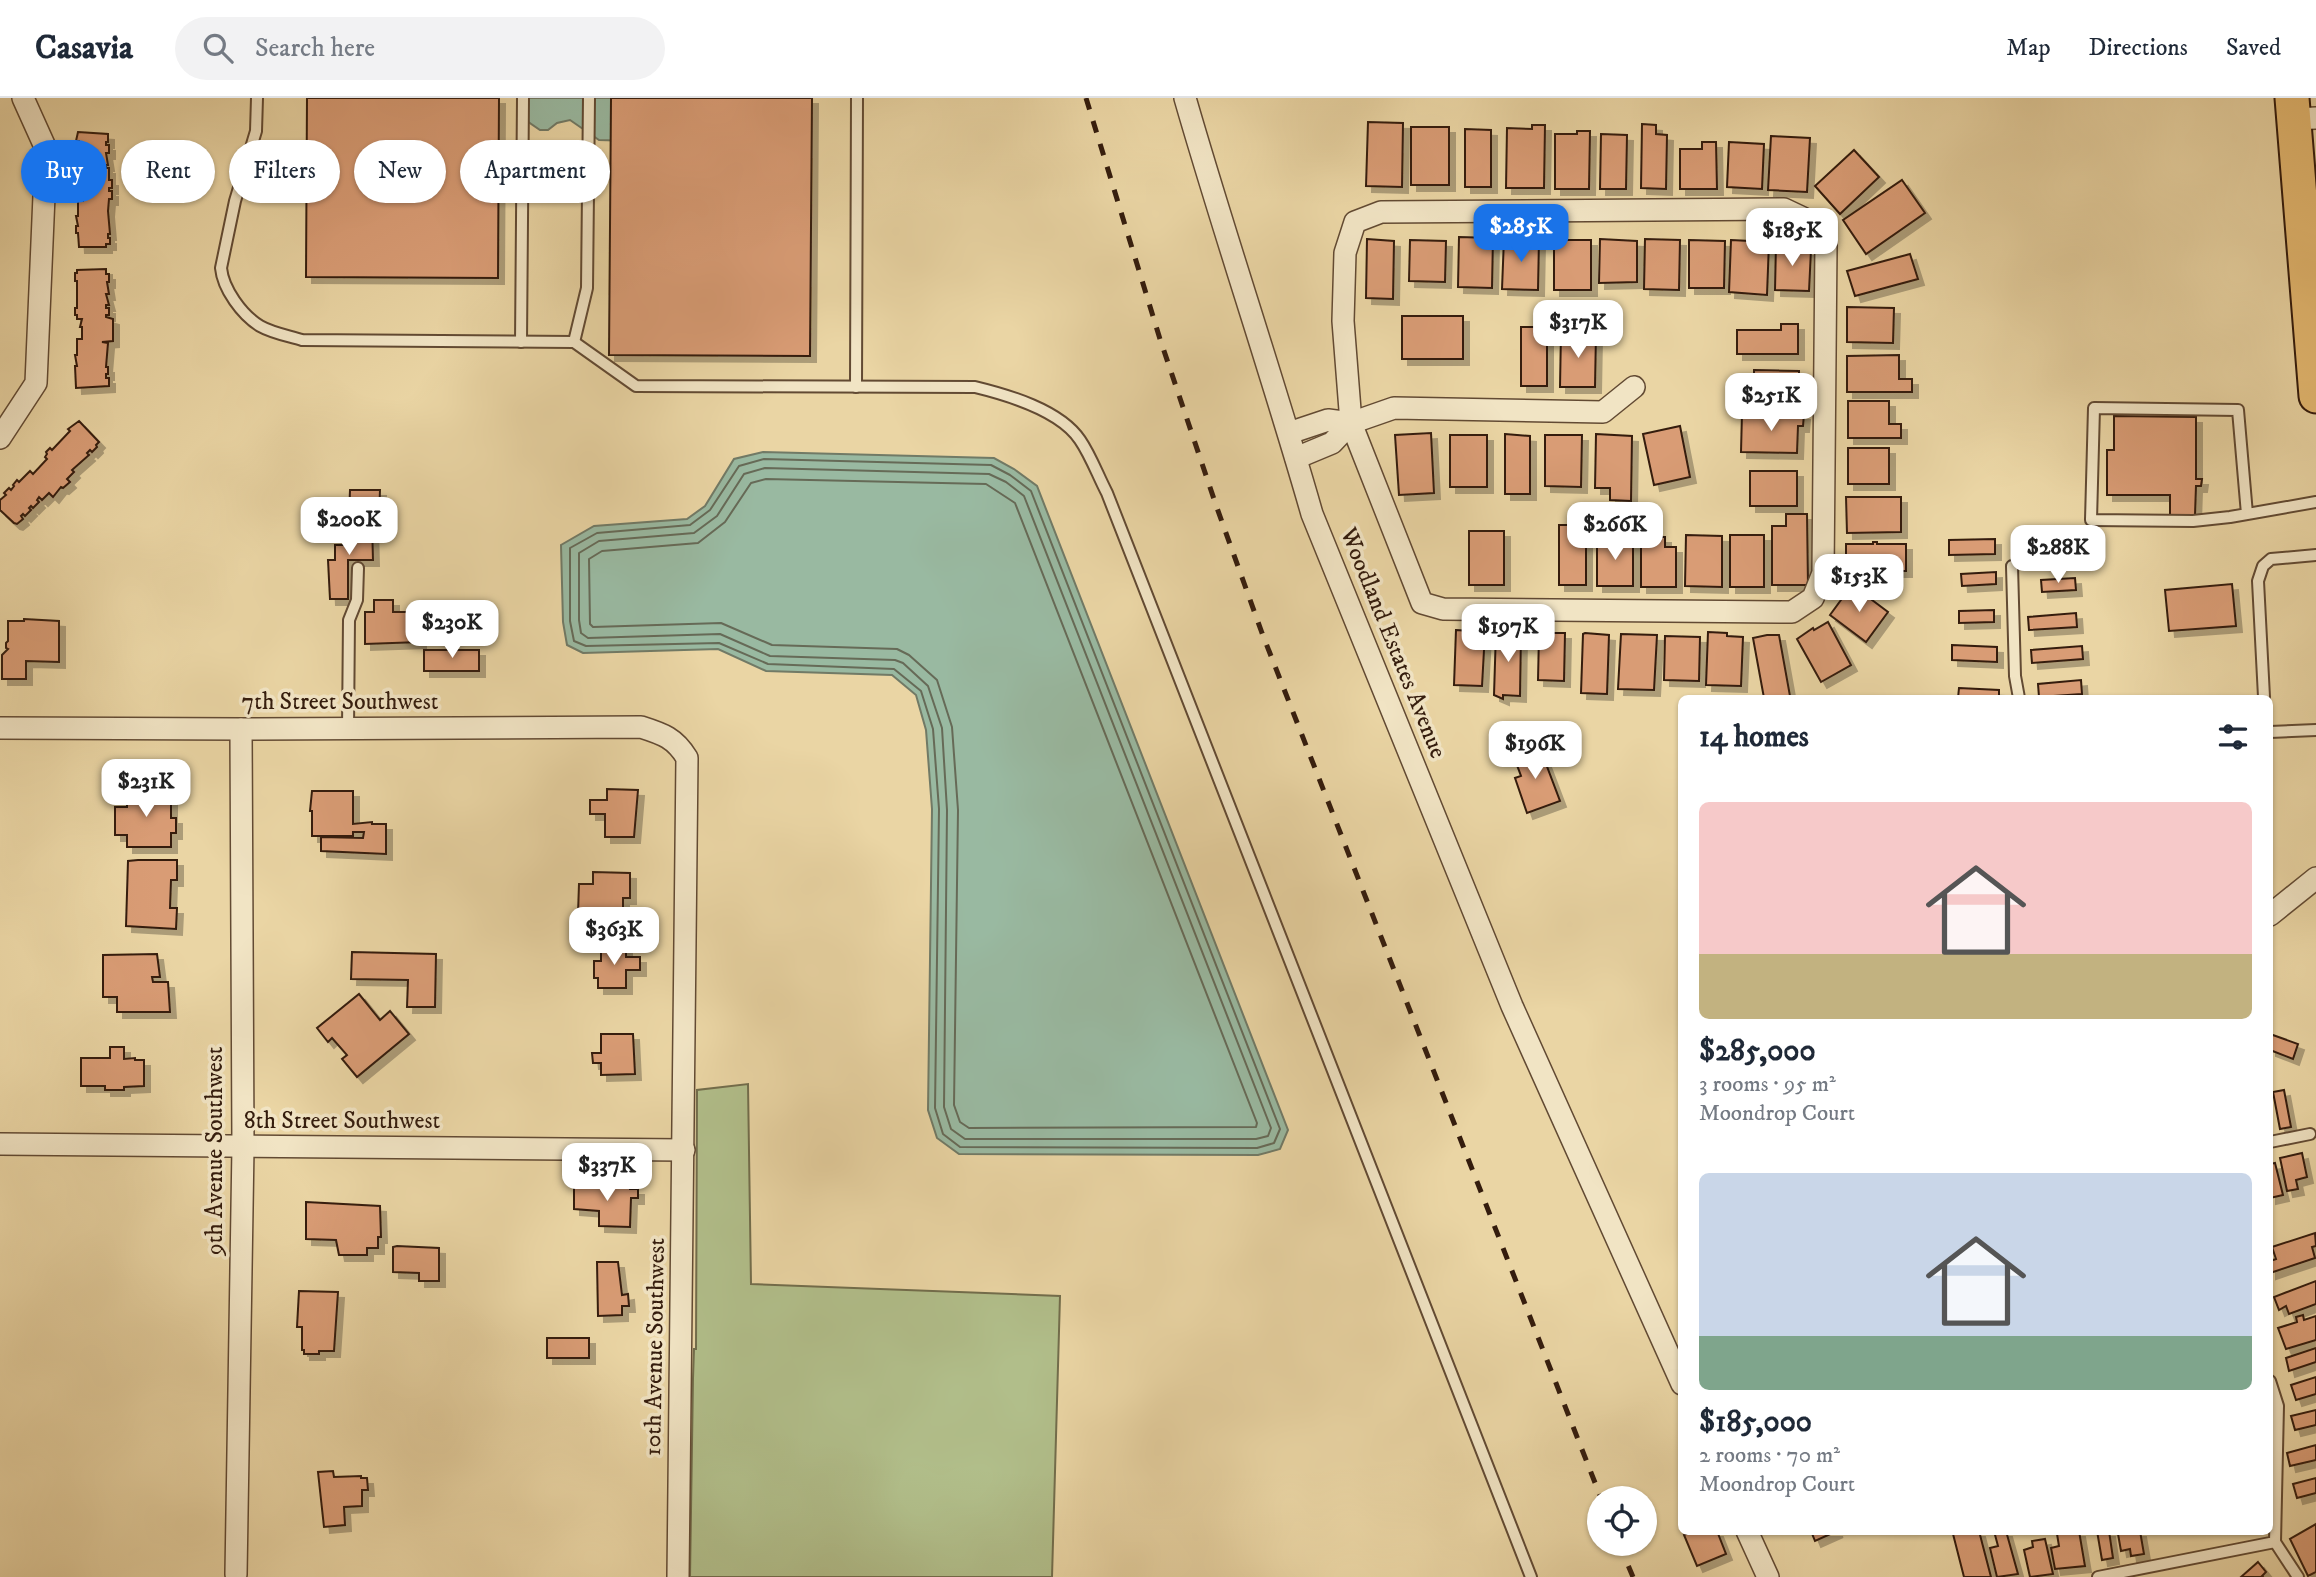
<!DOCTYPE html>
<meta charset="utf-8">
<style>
body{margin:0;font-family:"IM FELL DW Pica",serif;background:#f2f2f3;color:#1f2937;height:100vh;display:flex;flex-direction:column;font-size:26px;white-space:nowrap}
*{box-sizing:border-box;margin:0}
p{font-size:23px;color:#747a83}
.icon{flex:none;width:38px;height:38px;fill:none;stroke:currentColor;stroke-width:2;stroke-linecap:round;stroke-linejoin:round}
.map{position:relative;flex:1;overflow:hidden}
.drawer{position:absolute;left:1678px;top:597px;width:595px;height:840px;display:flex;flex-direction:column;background:#fff;border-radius:10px;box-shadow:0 2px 5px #0004}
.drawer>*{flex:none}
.guide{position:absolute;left:21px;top:42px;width:665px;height:63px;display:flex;gap:14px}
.tools{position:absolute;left:1587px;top:1388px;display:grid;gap:14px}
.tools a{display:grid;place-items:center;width:70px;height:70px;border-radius:50%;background:#fff;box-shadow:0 2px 5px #0004;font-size:35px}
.price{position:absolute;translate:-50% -60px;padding:0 16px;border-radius:14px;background:#fff;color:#222;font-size:23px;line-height:46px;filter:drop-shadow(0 2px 4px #0008)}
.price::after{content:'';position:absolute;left:50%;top:42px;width:21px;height:16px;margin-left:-10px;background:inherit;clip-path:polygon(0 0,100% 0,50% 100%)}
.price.active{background:#1a73e8;color:#fff}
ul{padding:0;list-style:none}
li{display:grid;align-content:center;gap:14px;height:371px;padding:0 21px}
li span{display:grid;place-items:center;height:217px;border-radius:10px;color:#555}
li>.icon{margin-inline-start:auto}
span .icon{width:126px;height:126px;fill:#fffc;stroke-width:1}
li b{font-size:30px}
h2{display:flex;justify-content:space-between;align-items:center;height:84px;padding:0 21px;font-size:30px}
.chip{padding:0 24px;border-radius:32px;background:#fff;box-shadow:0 2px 5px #0004;font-size:24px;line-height:63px}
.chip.active{background:#1a73e8;color:#fff}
header{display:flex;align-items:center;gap:42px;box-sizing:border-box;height:98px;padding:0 35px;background:#fff;border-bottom:2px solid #e0e1e3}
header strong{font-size:33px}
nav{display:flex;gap:38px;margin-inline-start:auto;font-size:24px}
.search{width:490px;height:63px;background:#f2f2f3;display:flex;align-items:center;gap:18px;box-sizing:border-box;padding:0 24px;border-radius:38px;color:#747a83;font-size:26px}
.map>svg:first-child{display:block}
.green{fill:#b1be8a;stroke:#726d4c;stroke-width:2}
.water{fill:#99b9a1;stroke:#717a66;stroke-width:2}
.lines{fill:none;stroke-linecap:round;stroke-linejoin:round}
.shore{stroke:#666a57;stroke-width:2}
.building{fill:#d99c75;stroke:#341c0d;stroke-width:2;filter:url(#shadow)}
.service-casing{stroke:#624a33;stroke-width:14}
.minor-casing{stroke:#624a33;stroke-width:24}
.primary-casing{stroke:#341c0d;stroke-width:37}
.service{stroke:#f1e4c4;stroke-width:10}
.minor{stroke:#f1e4c4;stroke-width:21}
.primary{stroke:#e5ba72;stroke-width:33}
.rail{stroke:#341c0d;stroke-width:5;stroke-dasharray:12 12;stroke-linecap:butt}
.labels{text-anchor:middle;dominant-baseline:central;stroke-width:7;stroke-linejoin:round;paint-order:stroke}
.street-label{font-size:24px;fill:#341c0d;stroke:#f1e4c4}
</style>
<header>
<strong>Casavia</strong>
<div class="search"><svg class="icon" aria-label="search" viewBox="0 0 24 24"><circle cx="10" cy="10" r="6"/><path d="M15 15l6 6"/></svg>Search here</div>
<nav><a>Map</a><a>Directions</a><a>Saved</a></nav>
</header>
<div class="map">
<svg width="2316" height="1479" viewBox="0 0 2316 1479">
<defs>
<filter id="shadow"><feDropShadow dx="6" dy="6" stdDeviation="0" flood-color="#0004"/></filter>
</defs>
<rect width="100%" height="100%" fill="#ead5a4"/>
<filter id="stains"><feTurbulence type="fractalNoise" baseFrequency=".00286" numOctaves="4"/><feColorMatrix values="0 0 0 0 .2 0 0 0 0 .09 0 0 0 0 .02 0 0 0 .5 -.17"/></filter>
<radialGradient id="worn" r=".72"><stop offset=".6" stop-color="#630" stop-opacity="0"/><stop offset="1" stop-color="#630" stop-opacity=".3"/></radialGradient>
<path class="green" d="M748,986l3,200 309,12 -8,281h-362l3,-199 1,-29h2l1,-259z"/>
<g class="water">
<path d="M519,0h200l-87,43 -33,-1 -29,-20 -13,3 -9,7h-8l-13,-9z"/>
<path d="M763,354l231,6 20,11 23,17 251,644 -8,19 -22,6 -299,-1 -22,-16 -9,-28 4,-301 -6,-79 -10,-35 -24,-20 -126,-4 -48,-22 -135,4 -16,-8 -4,-23 -2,-77 33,-19 93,-7 18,-13 29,-47z"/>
</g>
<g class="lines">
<g class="shore">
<path d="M764,361l227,6 19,10 21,16 249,638 -6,14 -17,5 -297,-1 -17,-13 -8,-26 4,-299 -6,-80 -12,-38 -27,-22 -126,-5 -49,-21 -133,3 -12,-5 -4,-20v-73l27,-15 93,-8 20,-15 29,-44z"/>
<path d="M765,370l224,6 17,8 18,14 247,632 -3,8 -12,3h-291l-14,-10 -7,-22 3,-297 -5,-82 -14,-42 -25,-23 -8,-3 -125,-4 -50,-22 -132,4 -7,-5 -2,-13v-67l20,-12 95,-8 23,-17 27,-42z"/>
<path d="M766,381l220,5 29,19 242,620 -1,4 -287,1 -9,-6 -6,-17 4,-295 -6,-83 -15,-47 -28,-25 -12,-6 -125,-4 -51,-22 -128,4 -3,-3 -1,-65 13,-8 96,-8 27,-21 26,-39z"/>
</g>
</g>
<g class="building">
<path d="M307,0h192l-1,180 -192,-1z"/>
<path d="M611,0h201l-2,258 -201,-1z"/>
<path d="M1368,24l35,1 -1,64 -36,-1z"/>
<path d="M1642,26l14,1v9l11,1 -1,54 -25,-1z"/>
<path d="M1532,27h13l-1,63h-38l1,-60 25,1z"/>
<rect x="1411" y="29" width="38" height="58"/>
<path d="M1465,31l26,1v57h-26z"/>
<path d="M1577,33h13l-1,58h-34v-55h22z"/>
<path d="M78,34l30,2v8h-2v3h3v8h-3l2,12h-2v3h3v12h3v8h-3v3h3v8h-3l-1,12 2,23h-2v4h2v6h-4v3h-27l-1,-14h-2v-7h2l-2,-10h2v-15h5v-14h-2l2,-8h-5l-1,-4 -1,-6h3v-28h-3z"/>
<path d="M1601,36l26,1 -1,54h-26z"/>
<path d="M1771,38l39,2 -3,54 -39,-2z"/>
<path d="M1702,44h14l1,47h-37v-40h22z"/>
<path d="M1729,44l35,2 -2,45 -35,-2z"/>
<path d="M1854,52l25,27 -39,37 -25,-28z"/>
<path d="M1902,82l23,33 -59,41 -23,-34z"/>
<path d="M1459,139l34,1 -1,50 -34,-1z"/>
<path d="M1504,140l35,1 -1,51 -36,-1z"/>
<path d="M1367,141l27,2 -1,58 -27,-1z"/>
<path d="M1600,141l37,2v41l-38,1z"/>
<path d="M1645,141l35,1 -1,50 -35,-1z"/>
<path d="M1410,142l36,1 -1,41 -36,-1z"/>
<rect x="1554" y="142" width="37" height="50"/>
<path d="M1689,142l36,1 -1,47h-35z"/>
<path d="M1731,142l38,2 -2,53 -38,-3z"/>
<path d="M1776,145h23v7h12l-2,41 -34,-1z"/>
<path d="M1910,156l8,25 -63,17 -8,-25z"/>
<path d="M106,171v5h3v8h-2l2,12h-3l3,11h-3v3h3v7h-3v2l7,2v22l-11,1 6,1 -2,24h2v7h-2v4h3v8l-33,2 -1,-22h2l-2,-11h2v-16h5v-12h-2l2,-8h-5v-4h-2v-7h2v-27h-2v-8h2v-3z"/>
<path d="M1847,209l47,1 -1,35 -46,-1z"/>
<rect x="1402" y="218" width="61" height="43"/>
<path d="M1781,226h17v30h-61v-24h44z"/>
<rect x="1521" y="229" width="26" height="59"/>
<path d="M1561,234l35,1 -1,54h-35z"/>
<path d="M1899,257v24h13v13h-65v-36z"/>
<path d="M1754,272l45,1v35h-45z"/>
<path d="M1848,303h41v23h12v14h-53z"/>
<path d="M1742,315l62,1 -1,12h-5l-1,27 -56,-1z"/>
<path d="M2114,318l82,1v62h6l-1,7h-5l-1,29h-25v-20h-63v-45h7z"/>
<path d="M79,323l20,21 -3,3 1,2 -5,5 -2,-2 -3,3 2,2 -17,15 2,2 -7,7 3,3 -7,6 -2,-1 -8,10 -4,-4 -7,7 -3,-3 -2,3 2,2 -6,6 -2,-2 -2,2 2,2 -6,6 -2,-2 -2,2 2,3 -6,5 -3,-1 -14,-13v-10l6,-5 -2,-2 5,-5 2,2 3,-4 -1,-1 4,-5 2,2 11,-11 3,3 14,-15 -2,-2 2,-3 -1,-2 4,-4 2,2 18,-19 -2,-2z"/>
<path d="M1680,328l10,51 -36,8 -11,-51z"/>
<path d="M1431,335l3,60 -35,2 -4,-60z"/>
<path d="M1505,336l25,2v58h-25z"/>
<path d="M1596,336l36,2 -1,65 -21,-1v-12h-15z"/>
<rect x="1450" y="337" width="37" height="52"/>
<path d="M1545,337h37l-1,52 -36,-1z"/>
<rect x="1848" y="350" width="41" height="36"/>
<rect x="1750" y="373" width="47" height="35"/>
<path d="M350,392h30l-1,29 -30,-1z"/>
<path d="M1846,399h55v35l-54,1z"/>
<path d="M1786,416h21l1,71h-36v-59h14z"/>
<path d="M344,425h28l1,37h-25v39h-18l-2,-39h7v-15h9z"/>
<rect x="1559" y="427" width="27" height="60"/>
<rect x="1469" y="433" width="35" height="54"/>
<path d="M2057,436h23l1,12 -24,1z"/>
<path d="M1686,437l36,1v51l-37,-1z"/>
<rect x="1730" y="437" width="34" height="52"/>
<rect x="2028" y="438" width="20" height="11"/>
<path d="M1641,439h24v10h11v40h-35z"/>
<rect x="1597" y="441" width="36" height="47"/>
<path d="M1995,441v15l-46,1v-15z"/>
<path d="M1873,444h4v2h29v27h-60v-27h27z"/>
<path d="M1996,474v12l-34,2 -1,-12z"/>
<path d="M2075,480l1,12 -34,2 -1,-12z"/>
<path d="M2232,486l4,42 -67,5 -4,-41z"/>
<path d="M1852,487l36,27 -22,30 -36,-27z"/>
<path d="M374,502h19v12h27v30l-55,2v-32h9z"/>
<path d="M1994,512v12l-35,1v-12z"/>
<path d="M2076,515l1,14 -48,3 -1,-13z"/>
<path d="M24,521l35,2v41l-33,-1v18h-24v-24l6,-6 -2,-1v-5l2,-2v-20h16z"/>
<path d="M1828,524l23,43 -30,17 -24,-43 16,-11 1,2z"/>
<path d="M1456,532l29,2 -3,54 -28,-1z"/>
<path d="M1496,533l25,2 -1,63 -17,-1v4l-9,-4z"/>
<path d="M1708,534l19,1v3l16,1 -2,49 -35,-1z"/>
<path d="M1552,535h13l-1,48 -26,-1 1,-45h13z"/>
<path d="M1585,535l24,2 -2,59 -26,-1 2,-59z"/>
<path d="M1621,536l36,1 -3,55 -36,-1z"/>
<path d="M1767,537h12l11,61 -26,2 -11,-60z"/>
<path d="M1665,538l35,1 -1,44 -35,-1z"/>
<path d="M1952,547l45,2v15l-45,-2z"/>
<path d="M2082,548l1,13 -51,4 -1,-13z"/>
<rect x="424" y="552" width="55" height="21"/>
<path d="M2081,582l1,14 -43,3 -1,-13z"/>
<path d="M1959,590l40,2v8h-41z"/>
<path d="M1540,650l20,53 -33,12 -12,-35 6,-2 -7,-19z"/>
<path d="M607,691l31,1 -4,47h-29v-23h-15v-14h17z"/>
<path d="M127,692h44v28h5v15h-5v14h-44v-12h-12v-28h12z"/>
<path d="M312,693h41v33l19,-2v2h14v30l-65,-3v-14l42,1 1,-6h-11v4h-41v-25h-2z"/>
<path d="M138,762h39v20h-6l-1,28h7l-1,21 -50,-3 2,-65z"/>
<path d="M593,774l37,1v25h-7v11l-21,-1v6h-24l1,-30h14z"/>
<path d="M601,848h25v11h14v13h-14v18h-28v-10h-4v-17h7z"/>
<path d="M352,854l84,2 -1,53h-28l1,-27 -57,-1z"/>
<path d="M157,856l3,23h-8l1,5h15l2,30h-53v-15h-14v-42z"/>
<path d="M359,896l21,26 10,-9 19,23 -52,43 -15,-18 5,-4 -15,-17 -4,4 -11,-14z"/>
<path d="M601,936h32l2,40 -34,1v-12h-8l-1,-10h9z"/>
<path d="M2270,936l28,10 -5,15 -23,-9z"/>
<path d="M110,949h14v12l11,-1v2h9v26l-20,1v3h-19v-4h-24v-28h29z"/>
<path d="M2284,992l7,37 -11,2 -7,-37z"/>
<path d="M2302,1055l5,24 -11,3 2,9 -11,2 -7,-33z"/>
<path d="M2275,1065l8,32 -13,3v-34z"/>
<path d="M585,1088h45v3h8v9h-7l-1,29 -31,-1v-15l-25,-2v-22z"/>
<path d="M306,1104l74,4 1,31h-3v11h-11v7h-28l-3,-15 -30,-1z"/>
<path d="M2315,1135l1,13 -4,1 3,11 -45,15v-12l6,-2 -4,-12z"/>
<path d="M397,1148l42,2v33h-20v-8l-26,-1v-25z"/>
<path d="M597,1164h21l4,33 6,-1 1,12h-7v9l-24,1z"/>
<path d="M2316,1183v23l-27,10 -3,-8 -7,4 -5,-13z"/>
<path d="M299,1193l39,1 -4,59h-15v3h-15v-4h-2v-23h-5z"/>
<path d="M2303,1217l1,5 12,-4v24l-30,9 -8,-21 19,-6 -1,-5z"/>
<rect x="547" y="1240" width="42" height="20"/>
<path d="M2316,1250v14l-27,9 -3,-13z"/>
<path d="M2316,1279v17l-20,6 -5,-15z"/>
<path d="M2316,1312v15l-21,5 -4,-14z"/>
<path d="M2316,1347v15l-26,6 -3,-13z"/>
<path d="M333,1373l1,6 27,-1v2h6l1,12h-6v16l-18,1 1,18 -21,2 -6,-55z"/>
<path d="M2316,1380v15l-19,5 -4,-14z"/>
<path d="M2316,1426v48l-8,4 -18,-37z"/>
<path d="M1692,1433h25l9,23 -29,12 -13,-31z"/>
<path d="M1811,1433h26l-22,10z"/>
<path d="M1964,1433h15l12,46h-27l-11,-43z"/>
<path d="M1994,1433h12l12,43 -21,3 -7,-29 8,-2z"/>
<path d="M2068,1433h11l6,35 -30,3 -4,-21 8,-2 -2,-12z"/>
<path d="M2097,1433h12l4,27 -11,2z"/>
<path d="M2126,1433h14l4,23 -13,2 -1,-7 -9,2 -3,-17z"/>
<path d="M2045,1441l8,35 -23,3 -6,-27 9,-3 -1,-6z"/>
<path d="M2258,1464l8,10 -4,4 1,1h-22z"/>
</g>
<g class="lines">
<g class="service-casing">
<g id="service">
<path d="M257,0l-1,33 -21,70 -14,67c2,21 21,47 39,58 12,7 29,10 42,14l272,2 62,44 339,1c33,8 85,23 105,53 11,16 18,36 27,53l424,1084"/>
<path d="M521,244l2,-244"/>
<path d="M574,244l13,-54 2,-190"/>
<path d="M856,289l1,-289"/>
<path d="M2247,416l-9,-104 -144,-2 -3,112 102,1 37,-4 86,-15"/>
<path d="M2012,468l3,110 4,22"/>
<path d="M2264,599l-6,-116 5,-15 8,-7 45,-4"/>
<path d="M348,631l1,-109 8,-20 1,-32"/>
<path d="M2270,634l46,-2"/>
<path d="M2270,1044l40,-8"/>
<path d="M2275,1444l23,35"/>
<path d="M2098,1479l177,-35 3,-136 -8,-25"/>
</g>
</g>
<g class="minor-casing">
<g id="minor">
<path d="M1185,0c40,139 87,276 127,416l200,492 170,378"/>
<path d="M2294,21l22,-1"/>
<path d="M1289,335l39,-13 23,3 43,-15 209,4 31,-25"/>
<path d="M0,340l36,-55 10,-234 -23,-51"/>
<path d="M1296,360l36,-15 19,-20 -8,-102 2,-68 10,-31 26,-10 403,-3 19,9 23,27 -3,328 -10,25 -21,14 -349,-3 -21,-6 -71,-180"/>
<path d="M0,630l241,1 400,-2c22,7 34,11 46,31l-9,819"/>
<path d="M2270,817l46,-37"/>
<path d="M0,1046l684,6"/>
<path d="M1747,1433l21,46"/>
<path d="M236,1476l7,-427 -2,-418"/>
</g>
</g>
<g class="primary-casing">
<path id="primary" d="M2292,0l24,298"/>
</g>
<use href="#service" class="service"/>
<use href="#minor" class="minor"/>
<use href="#primary" class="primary"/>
<g class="rail">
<path d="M1086,0l74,241 57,169 45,125 339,865"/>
<path d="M1619,1446l14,33"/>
</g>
</g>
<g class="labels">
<g class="street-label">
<text transform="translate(1393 545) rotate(68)">Woodland Estates Avenue</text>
<text x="340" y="604">7th Street Southwest</text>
<text x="342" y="1023">8th Street Southwest</text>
<text transform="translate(215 1053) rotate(-90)">9th Avenue Southwest</text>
<text transform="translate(655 1249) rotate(-89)">10th Avenue Southwest</text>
</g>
</g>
<rect width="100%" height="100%" filter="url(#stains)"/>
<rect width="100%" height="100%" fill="url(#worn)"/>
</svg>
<div class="tools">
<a><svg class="icon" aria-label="locate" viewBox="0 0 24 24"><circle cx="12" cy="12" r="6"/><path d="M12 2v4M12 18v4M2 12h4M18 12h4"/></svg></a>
</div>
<b class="price active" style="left:1521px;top:166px">$285K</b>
<b class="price" style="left:1792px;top:170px">$185K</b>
<b class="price" style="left:1578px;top:262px">$317K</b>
<b class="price" style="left:1771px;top:335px">$251K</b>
<b class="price" style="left:349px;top:459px">$200K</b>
<b class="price" style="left:1615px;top:464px">$266K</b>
<b class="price" style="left:2058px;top:487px">$288K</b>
<b class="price" style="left:1859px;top:516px">$153K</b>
<b class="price" style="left:452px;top:562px">$230K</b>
<b class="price" style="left:1508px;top:566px">$197K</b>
<b class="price" style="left:1535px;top:683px">$196K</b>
<b class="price" style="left:146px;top:721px">$231K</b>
<b class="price" style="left:614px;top:869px">$363K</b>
<b class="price" style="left:607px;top:1105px">$337K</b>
<div class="guide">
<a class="chip active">Buy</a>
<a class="chip">Rent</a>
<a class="chip">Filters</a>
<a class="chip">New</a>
<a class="chip">Apartment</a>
</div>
<section class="drawer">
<h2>14 homes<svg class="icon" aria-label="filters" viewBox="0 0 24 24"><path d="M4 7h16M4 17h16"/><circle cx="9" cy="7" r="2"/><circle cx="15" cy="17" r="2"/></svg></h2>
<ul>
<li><span style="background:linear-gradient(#f6c9c9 70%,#c2b280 0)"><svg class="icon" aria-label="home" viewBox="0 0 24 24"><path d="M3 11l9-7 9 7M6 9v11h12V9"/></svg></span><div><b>$285,000</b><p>3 rooms · 95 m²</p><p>Moondrop Court</p></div></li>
<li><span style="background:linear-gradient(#c9d6e8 75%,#7fa58c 0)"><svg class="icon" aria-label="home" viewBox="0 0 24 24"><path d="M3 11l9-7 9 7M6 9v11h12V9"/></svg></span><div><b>$185,000</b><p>2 rooms · 70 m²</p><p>Moondrop Court</p></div></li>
</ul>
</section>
</div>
